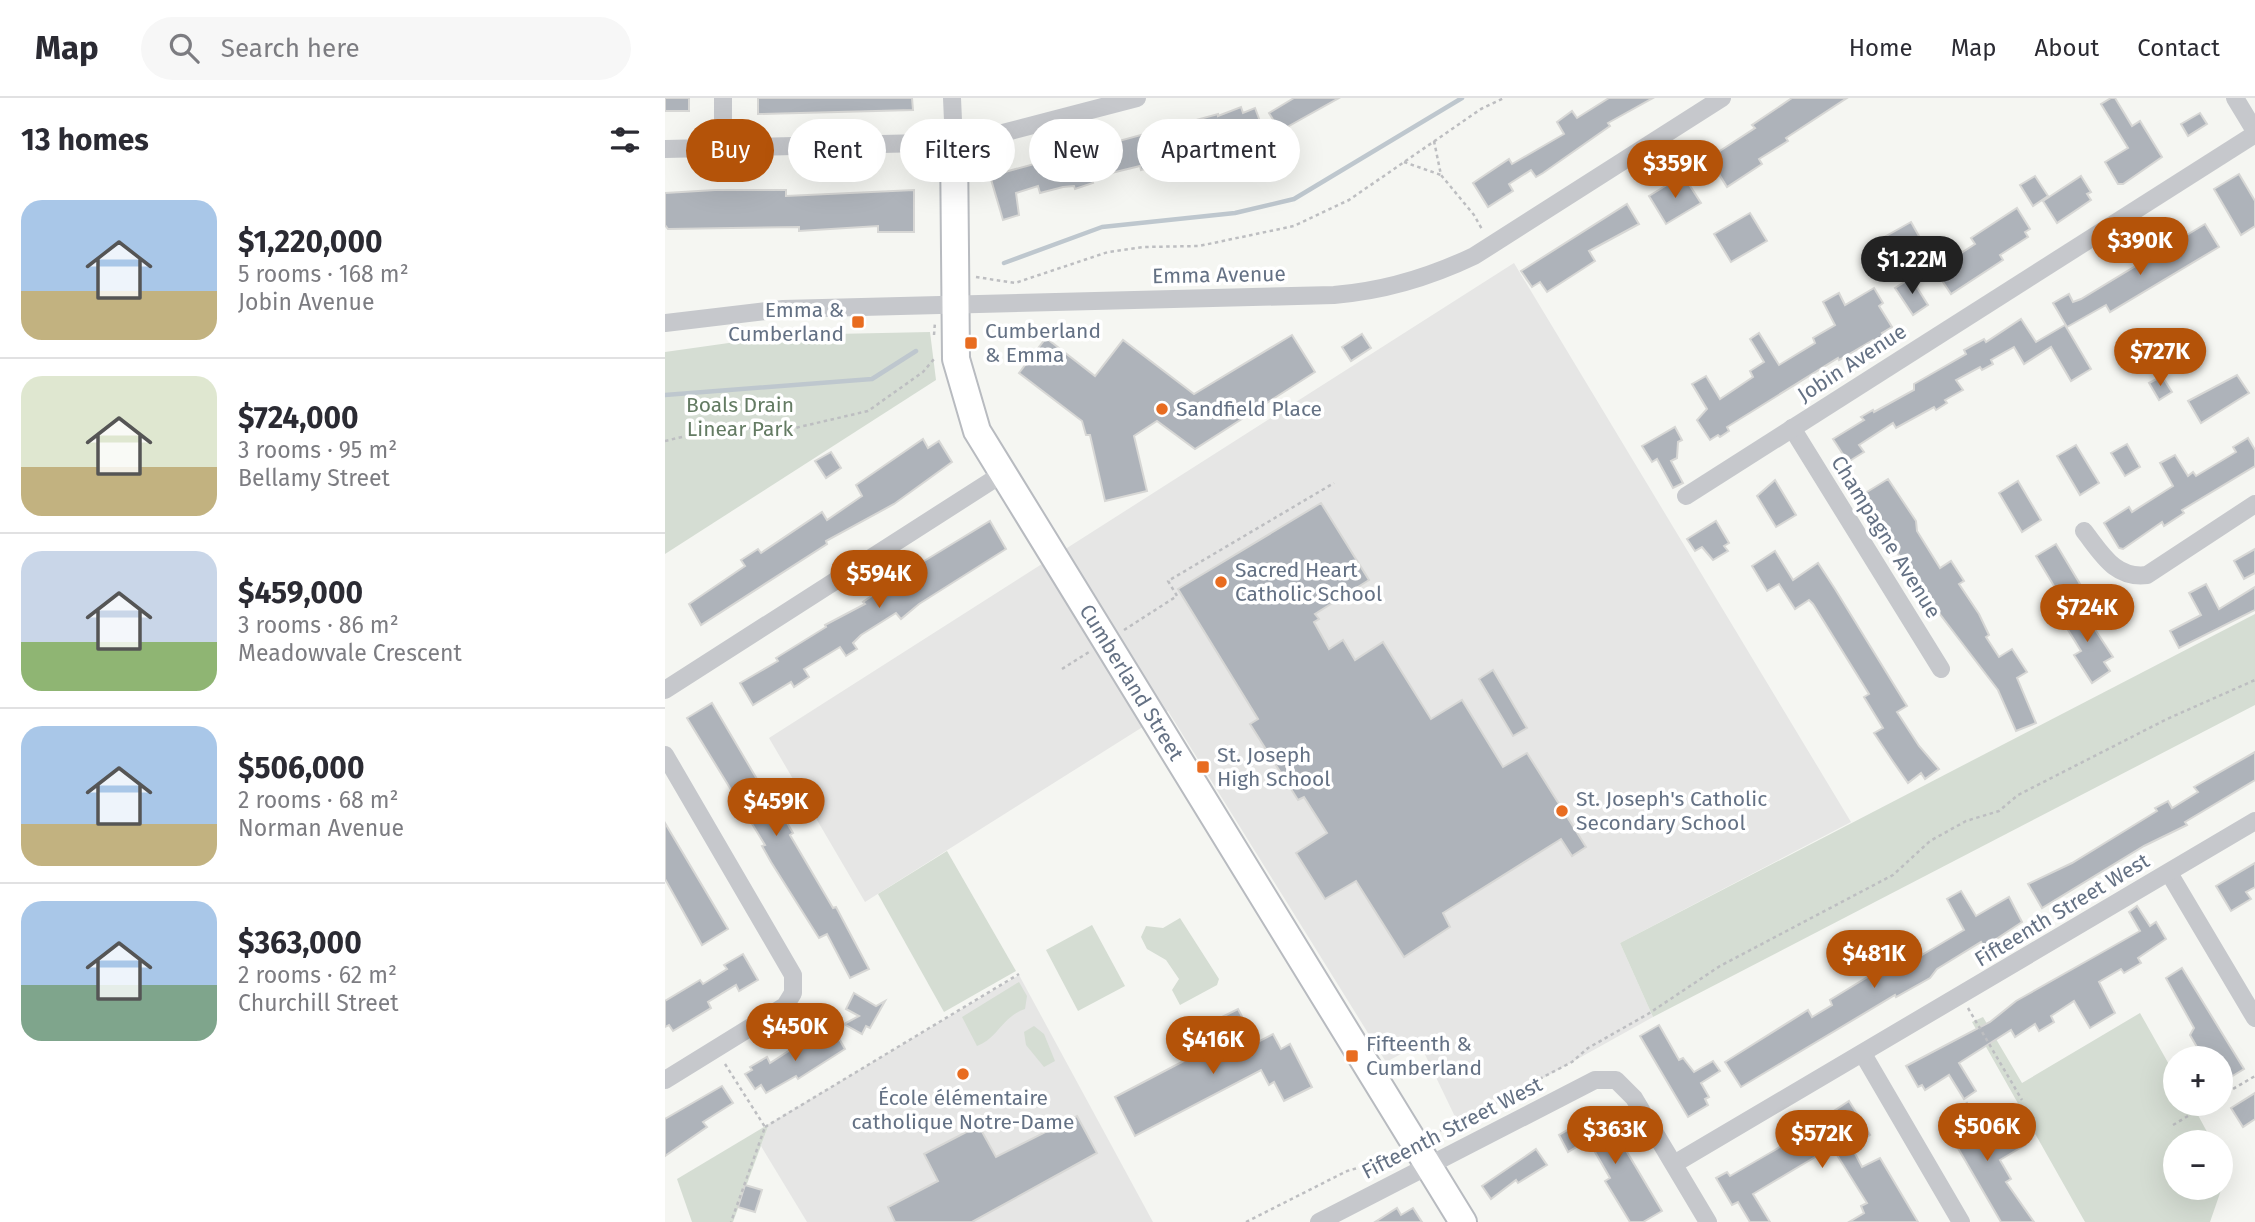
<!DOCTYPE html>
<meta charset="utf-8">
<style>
body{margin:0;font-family:"Fira Sans",sans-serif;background:#f7f7f7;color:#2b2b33;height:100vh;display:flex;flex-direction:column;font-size:26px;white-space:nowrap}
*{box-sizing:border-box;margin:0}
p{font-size:23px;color:#7c7c81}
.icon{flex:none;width:38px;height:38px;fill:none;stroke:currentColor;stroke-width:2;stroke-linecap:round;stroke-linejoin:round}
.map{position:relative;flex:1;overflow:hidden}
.panel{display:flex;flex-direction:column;background:#fff;width:665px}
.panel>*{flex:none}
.top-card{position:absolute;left:21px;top:21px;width:665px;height:63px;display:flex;gap:14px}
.buttons{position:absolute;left:1498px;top:948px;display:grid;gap:14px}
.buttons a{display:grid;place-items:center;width:70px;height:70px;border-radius:50%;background:#fff;box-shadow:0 7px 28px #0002;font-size:35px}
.price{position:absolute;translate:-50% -60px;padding:0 16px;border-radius:24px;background:#b45309;color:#fff;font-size:23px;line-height:46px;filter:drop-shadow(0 2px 4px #0008)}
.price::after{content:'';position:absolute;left:50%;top:42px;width:21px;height:16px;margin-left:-10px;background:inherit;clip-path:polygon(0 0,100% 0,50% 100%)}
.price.active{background:#222;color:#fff}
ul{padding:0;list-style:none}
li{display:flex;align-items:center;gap:21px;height:175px;padding:0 21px}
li+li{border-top:2px solid #e1e1e2}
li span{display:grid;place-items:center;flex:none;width:196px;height:140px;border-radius:21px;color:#555}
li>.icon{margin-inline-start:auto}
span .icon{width:84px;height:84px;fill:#fffc;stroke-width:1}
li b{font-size:30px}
h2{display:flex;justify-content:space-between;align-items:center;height:84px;padding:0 21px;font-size:30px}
.chip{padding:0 24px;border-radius:32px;background:#fff;box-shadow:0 7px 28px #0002;font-size:24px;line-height:63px}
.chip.active{background:#b45309;color:#fff}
header{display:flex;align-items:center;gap:42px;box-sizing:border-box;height:98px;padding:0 35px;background:#fff;border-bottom:2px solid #e1e1e2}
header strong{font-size:33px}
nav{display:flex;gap:38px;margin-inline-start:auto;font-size:24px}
.search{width:490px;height:63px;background:#f7f7f7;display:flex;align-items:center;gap:18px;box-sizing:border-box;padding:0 24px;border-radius:38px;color:#7c7c81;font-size:26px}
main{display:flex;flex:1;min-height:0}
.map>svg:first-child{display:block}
.built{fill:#e6e6e5}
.green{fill:#d5ddd3}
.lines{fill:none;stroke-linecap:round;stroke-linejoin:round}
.stream{stroke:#bec7ce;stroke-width:4.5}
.building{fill:#aeb3ba;stroke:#d7d7d5;stroke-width:2}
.secondary-casing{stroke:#b8bbc0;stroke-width:30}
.path{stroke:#bdbec1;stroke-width:2.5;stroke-dasharray:3.5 3.5;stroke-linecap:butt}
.street{stroke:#c6c8cc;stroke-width:18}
.secondary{stroke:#fff;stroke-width:26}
.poi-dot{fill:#e86c20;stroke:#fff;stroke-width:2.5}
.labels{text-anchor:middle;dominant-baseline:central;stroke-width:7;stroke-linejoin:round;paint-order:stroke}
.street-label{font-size:21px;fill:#647184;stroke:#fff}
.poi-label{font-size:21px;fill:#647184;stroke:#fff;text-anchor:start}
.park-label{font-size:21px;fill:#647b63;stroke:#fff}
</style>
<header>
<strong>Map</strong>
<div class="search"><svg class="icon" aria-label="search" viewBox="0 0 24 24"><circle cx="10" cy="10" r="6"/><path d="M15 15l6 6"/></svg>Search here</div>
<nav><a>Home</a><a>Map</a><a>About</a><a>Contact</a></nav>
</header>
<main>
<section class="panel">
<h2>13 homes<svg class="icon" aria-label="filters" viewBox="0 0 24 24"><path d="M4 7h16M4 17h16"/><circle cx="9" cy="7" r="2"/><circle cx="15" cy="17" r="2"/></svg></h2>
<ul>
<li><span style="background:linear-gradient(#a9c7e8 65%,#c2b280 0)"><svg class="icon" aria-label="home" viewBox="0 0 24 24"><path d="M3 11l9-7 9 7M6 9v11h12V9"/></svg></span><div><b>$1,220,000</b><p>5 rooms · 168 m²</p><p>Jobin Avenue</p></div></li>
<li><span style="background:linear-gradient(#dfe7d0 65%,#c2b280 0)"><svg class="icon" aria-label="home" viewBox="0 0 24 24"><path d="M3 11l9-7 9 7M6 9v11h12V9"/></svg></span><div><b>$724,000</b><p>3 rooms · 95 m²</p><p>Bellamy Street</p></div></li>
<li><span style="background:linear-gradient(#c9d6e8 65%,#8fb573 0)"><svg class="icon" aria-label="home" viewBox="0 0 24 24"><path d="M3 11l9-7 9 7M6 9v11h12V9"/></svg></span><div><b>$459,000</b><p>3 rooms · 86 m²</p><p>Meadowvale Crescent</p></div></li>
<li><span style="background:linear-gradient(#a9c7e8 70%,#c2b280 0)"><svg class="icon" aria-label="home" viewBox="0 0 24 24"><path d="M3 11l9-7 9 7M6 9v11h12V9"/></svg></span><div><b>$506,000</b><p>2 rooms · 68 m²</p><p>Norman Avenue</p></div></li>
<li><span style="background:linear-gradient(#a9c7e8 60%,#7fa58c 0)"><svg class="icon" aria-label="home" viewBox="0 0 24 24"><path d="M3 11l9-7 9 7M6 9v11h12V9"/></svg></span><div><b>$363,000</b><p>2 rooms · 62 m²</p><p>Churchill Street</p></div></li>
</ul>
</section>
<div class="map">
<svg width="1590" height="1124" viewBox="0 0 1590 1124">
<rect width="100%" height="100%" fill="#f5f6f2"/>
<g class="built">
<path d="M849,165l337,559 -231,121 33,74 -194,108 -39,-81 -34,18 -218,-351 -303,191 -96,-164z"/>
<path d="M354,877l134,247h-346l-46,-76 8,-22z"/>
</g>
<g class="green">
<path d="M265,234l6,48 -271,174v-202l121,-17z"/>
<path d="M1590,516v91l-602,312 -33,-74z"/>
<path d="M282,753l69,120 -72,41 -66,-118z"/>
<path d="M515,820l39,61 -2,6 -37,20 -8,-15 7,-11 -13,-19 -19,-11 -6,-12 5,-11 17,2z"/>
<path d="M427,827l33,61 -47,25 -32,-61z"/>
<path d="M354,884l8,14 -2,13c-22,7 -28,30 -48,37l-15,-29z"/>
<path d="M1475,915l35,62v29h17l21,39h-38v45h46v-31l7,13 -18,52h-125l-113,-200 11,-5 39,66z"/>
<path d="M369,928l10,8 11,27 -11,6 -18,-22 -2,-13z"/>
<path d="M104,1026l-36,98h-41l-15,-43z"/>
</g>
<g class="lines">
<g class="stream">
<path d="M339,165l98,-36 133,-14 59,-14 168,-101"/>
<path d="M0,297l207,-16 44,-28"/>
</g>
</g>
<g class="building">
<rect x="0" y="0" width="24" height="13"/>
<path d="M93,0h154l1,12 -155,4z"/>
<path d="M629,0h45l-59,33 -11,-18z"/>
<path d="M944,0h44l-45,25 2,3 -67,47 -7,4 -5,-7 -22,14 4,7 -25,16 -15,-24 36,-24 3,5 52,-30 -7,-12 15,-11 5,7z"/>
<path d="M1127,0h55l-61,40 2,3 -29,18 3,5 -35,23 -18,-29 46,-30 -3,-3z"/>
<path d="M1446,0h4l17,28 8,-5 22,36 -39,27h-5l-13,-22 23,-14 -27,-44z"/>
<path d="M576,9l2,6 12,-5 6,16 -11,5 3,7 -18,8 -4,-9 -57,17 1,5 -16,4 1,4 -19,5 -1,-4 -49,12 2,5 -18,6 -1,-3 -11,1 -23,6 -2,-7 -22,7 3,22 -16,5 -13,-44 228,-62v2z"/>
<path d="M1535,15l7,11 -19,12 -7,-12z"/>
<path d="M1574,76l16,27v25l-14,9 -27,-46z"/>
<path d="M1018,77l18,28 -35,21 -17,-28z"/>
<path d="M1370,78l13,20 -15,10 -13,-21z"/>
<path d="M1416,78l10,16 -4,2 4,6 -34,23 -14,-22z"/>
<path d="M50,92h71v6l128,-6v42h-36v-6l-79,5v-4l-131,2 -3,-4v-32z"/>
<path d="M962,106l12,20 -50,27 6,10 -48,31 -7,-10 -8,5 -11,-16z"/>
<path d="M1352,110l13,21 -5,3 3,5 -28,18 3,5 -52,34 -16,-24 40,-26 -4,-6z"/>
<path d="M1085,115l17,28 -36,21 -17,-28z"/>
<path d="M1246,124l9,16 -31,18 3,4 -15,9 -12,-21z"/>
<path d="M1540,126l14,23 -109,65 -4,-7 -39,22 -14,-24 16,-9 4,8 8,-3z"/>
<path d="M1246,180l17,27 -15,10 -18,-27z"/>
<path d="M1209,190l9,15 -4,3 13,21 -10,6 3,4 -10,6 -2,-3 -34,20 -1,-2 -111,69 2,4 -9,6 -2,-2 -8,5 -13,-20 10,-11 -15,-25 14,-8 14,23 33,-22 -3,-6 14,-9 -14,-23 9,-6 20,32 36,-22 -2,-5 22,-13 -12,-23 16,-9 6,12z"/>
<path d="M1356,221l15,23 29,-17 26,44 -20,12 -20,-34 -27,17 -10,-17 -23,13 2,4 -11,6 -2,-3 -24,13 7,10 -18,10 2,3 -11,7 -2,-3 -38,21 -3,-5 -34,22 5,7 -16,10 -15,-23 31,-19 -3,-3 12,-7 1,2 40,-22v-6l52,-30 -2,-4 20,-11 2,3z"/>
<path d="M697,236l9,14 -20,13 -9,-14z"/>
<path d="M627,237l23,37 -120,77 -38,-28 -23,15 13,55 -42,10 -15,-66h-4l-4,-14 -63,-48 27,-35 49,38 28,-36 71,54z"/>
<path d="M1572,277l12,18 -48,30 -13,-22z"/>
<path d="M1497,278l10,16 -13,8 -10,-17z"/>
<path d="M1010,329l7,13 -4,2 -1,16 -6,3 12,22 -10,5 -16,-29 -5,3 -10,-16z"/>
<path d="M1583,340l7,12v16l-73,44 2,3 -20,13 -2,-4 -39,27 -4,-1 -15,-25 25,-16 3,5 41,-26 -13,-23 15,-8 13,21 5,-4 3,4 40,-24 -3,-5z"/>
<path d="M258,341l5,9 11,-7 13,21 -58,42 -68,37 1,3 -126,81 -12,-21 56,-38 -4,-6 17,-11 3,4 61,-41 5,8 35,-24 -6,-11z"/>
<path d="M1462,346l13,23 -15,9 -14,-23z"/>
<path d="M1411,347l23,38 -19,12 -23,-39z"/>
<path d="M166,354l10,16 -15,10 -11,-17z"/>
<path d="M1223,381l28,42 1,10 23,37 11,-7 13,20 -5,3 20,30 10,21 -3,2 13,20 13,-8 15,23 -10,6 19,45 -20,8 -18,-41 -82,-107 -54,-88z"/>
<path d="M1110,382l21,35 -20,12 -19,-31z"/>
<path d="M1353,383l23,39 -19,12 -23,-39z"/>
<path d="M656,405l48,77 -54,34 4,5 -5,3 15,27 14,-9 12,20 28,-18 48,77 31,-19 41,67 24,-14 59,94 -14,9 -11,-17 -118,74 7,14 -46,30 -48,-76 -31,18 -29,-46 31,-20 -23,-36 -6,3 -48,-76 8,-5 -80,-130z"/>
<path d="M325,423l16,28 -87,55 -18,15 -5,-6 -35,22 -8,8 4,6 -11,7 -6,-9 -36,22 5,8 -15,10 -3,-5 -38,23 -13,-22 38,-22 -2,-3 50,-31 -1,-2 40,-21 -2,-2 48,-33z"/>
<path d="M1051,423l13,22 -5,3 4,5 -15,9 -11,-13 -7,4 -8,-12z"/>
<path d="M1391,446l24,40 -20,12 -24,-40z"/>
<path d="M1590,451v24l-11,6 -10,-18z"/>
<path d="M1110,453l18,29 25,-17 17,26 72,117 -10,6 22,34 20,23 -14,10 -4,-6 -13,10 -16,-23 -18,-27 9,-5 -19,-31 5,-3 -56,-90 -4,-4 -14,9 -16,-25 -12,7 -15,-25z"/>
<path d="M1541,486l13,25 36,-22v23l-76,38 -9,-17 31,-16 -12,-22z"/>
<path d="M1414,507l34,52 -9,5 6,9 -18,12 -18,-28 7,-4 -21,-34z"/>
<path d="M828,572l34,58 -14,8 -34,-57z"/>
<path d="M47,605l68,115 3,-2 10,17 -3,2 43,73 3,-1 33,62 -19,9 -23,-44 -8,4 -48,-76 -9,-16 3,-1 -78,-127z"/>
<path d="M1590,654v28l-70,42 2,3 -43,21 -102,62 -14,-24 44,-21 85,-52 -2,-3 13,-7 4,7 26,-16 -4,-5z"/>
<path d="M0,725l63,106 -26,16 -37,-66z"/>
<path d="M1590,765v24l-9,5 5,7 -20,12 -15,-25z"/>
<path d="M1296,793l15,25 33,-19 13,25 -38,25 -3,-5 -44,27 -7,9 -34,19 -1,-2 -154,92 -16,-25 83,-52 4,7 20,-12 -2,-5 67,-41 2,3 14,-8 2,5 49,-29 -17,-31z"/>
<path d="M1472,808l13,20 6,-4 10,17 -28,19 3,5 -17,10 -3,-4 -22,13 16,31 -25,15 -16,-27 -23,15 3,6 -15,9 -4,-7 -20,13 -4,-7 -52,33 17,28 -12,8 -15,-24 -24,15 -3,-5 -4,2 -12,-21 84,-44 26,-21 124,-70 -11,-19z"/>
<path d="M78,856l15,26 -19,11 -3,-6 -28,17 3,6 -38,23 -4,-6 -4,2v-26l35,-21 3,4 24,-15 -3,-4z"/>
<path d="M1517,870l62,101 -23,14v-24h-17l-14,-24 4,-7 -28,-50z"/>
<path d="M189,895l22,13 9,-5 -15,27 -4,-2 -4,8 -18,-10 15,-8 -13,-7z"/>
<path d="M573,911l18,34 17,-9 8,15 9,-5 22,43 -28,14 -10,-19 -5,3 -8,-15 -126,66 -20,-39 109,-57 -2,-2 9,-5 -9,-16z"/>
<path d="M994,927l20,35 4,-2 11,14 19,-11 7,10 -19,12 8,14 -4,2 3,6 -20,12 -48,-81z"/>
<path d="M169,932l11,19 -47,30 -2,-3 -30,17 -5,-8 -6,4 -10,-15 7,-4 -2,-3 17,-10 3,6 28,-18 2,4z"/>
<path d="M57,988l11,17 -30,19 4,5 -42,29v-37z"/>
<path d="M1590,995v26l-12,8 -12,-19z"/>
<path d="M1184,1003l21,34 -19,11 11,21 18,-9 38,64h-69l15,-9 -3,-7 6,-3 -35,-56 -79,47 17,28h-20l-12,-20 -6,3 -16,-27 11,-6 3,4 45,-26z"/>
<path d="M1302,1005l25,46 26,-15 7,11 -25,15 11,19 -5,3 28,40h-33l-60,-103z"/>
<path d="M937,1012l60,101 -19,11h-13l-25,-41 5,-3 -22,-38 -20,12 -9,-17z"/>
<path d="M412,1018l20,37 -125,69h-77l-7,-15 50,-26 -14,-27 50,-26h6l16,29z"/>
<path d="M871,1051l11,16 -29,18 -2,-3 -25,19 -9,-13z"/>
<path d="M80,1087l17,5 -7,22 -17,-5z"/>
<path d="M732,1110l4,7 12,-7 9,14h-47z"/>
</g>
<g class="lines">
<g class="secondary-casing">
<g id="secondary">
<path id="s1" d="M289,45l2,216 21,72 486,791"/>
</g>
</g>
<g class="path">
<path d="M769,43l7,34 33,40 9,16"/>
<path d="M739,64l37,13"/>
<path d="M311,179l39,6 93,-31 36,-5 55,-1 95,-20 55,-26 132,-91 23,-11"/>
<path d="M269,237l1,-13"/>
<path d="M0,343l55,-13h75l73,-17 55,-39 11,-13"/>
<path d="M459,532l53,-34 -9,-15 166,-98"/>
<path d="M397,571l27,-17"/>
<path d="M1303,910l54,92"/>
<path d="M60,966l40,63 -34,95"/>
<path d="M1556,998l34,-20"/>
<path d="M1508,1027l35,-21"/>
<path d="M100,1029l254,-153"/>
<path d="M769,1036l138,-72 16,-14 60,-34 72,-48 173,-91 37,-34 36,-20 33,-10 19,-16 149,-76 88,-39"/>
<path d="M581,1124l101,-51 53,-15"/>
</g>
<g class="street">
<path d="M58,0v50"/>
<path d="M287,0l2,45"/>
<path d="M1570,0l20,33"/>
<path d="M0,51l303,-7 169,-44"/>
<path d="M0,225l118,-14 551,-14c50,-4 94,-17 140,-39l248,-158"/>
<path d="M1127,330l149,241"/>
<path d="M1021,398l569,-362"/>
<path d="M1419,433c18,23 31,48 63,44l108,-71"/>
<path d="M0,592l337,-216"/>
<path d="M0,657l128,220v18l-8,13 -120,74"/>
<path d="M1504,775l86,145"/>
<path d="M1198,956l98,168"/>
<path d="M1009,1066l581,-343"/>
<path d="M654,1124l276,-142h21l18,18 74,124"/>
</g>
<use href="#secondary" class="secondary"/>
</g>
<g class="poi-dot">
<rect x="186" y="217" width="14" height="14" rx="3.5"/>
<rect x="299" y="238" width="14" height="14" rx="3.5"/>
<circle cx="497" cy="311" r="7"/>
<circle cx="556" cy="484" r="7"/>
<rect x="531" y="662" width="14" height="14" rx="3.5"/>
<circle cx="897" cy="713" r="7"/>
<rect x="680" y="951" width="14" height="14" rx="3.5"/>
<circle cx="298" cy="976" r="7"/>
</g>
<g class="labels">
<g class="street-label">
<text transform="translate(554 177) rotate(-1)">Emma Avenue</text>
<text transform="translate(1187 265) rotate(-33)">Jobin Avenue</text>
<text transform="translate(1221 439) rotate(58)">Champagne Avenue</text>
<text stroke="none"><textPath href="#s1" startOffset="586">Cumberland Street</textPath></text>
<text transform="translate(1397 812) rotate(-31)">Fifteenth Street West</text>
<text transform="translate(787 1030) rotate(-27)">Fifteenth Street West</text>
</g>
<g class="poi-label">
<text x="179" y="212" text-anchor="end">Emma &amp;<tspan x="179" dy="24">Cumberland</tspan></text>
<text x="320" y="233">Cumberland<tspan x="320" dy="24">&amp; Emma</tspan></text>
<text x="511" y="311">Sandfield Place</text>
<text x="570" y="472">Sacred Heart<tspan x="570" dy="24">Catholic School</tspan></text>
<text x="552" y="657">St. Joseph<tspan x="552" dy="24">High School</tspan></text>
<text x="911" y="701">St. Joseph's Catholic<tspan x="911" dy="24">Secondary School</tspan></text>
<text x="701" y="946">Fifteenth &amp;<tspan x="701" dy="24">Cumberland</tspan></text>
<text x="298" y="1000" text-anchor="middle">École élémentaire<tspan x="298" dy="24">catholique Notre-Dame</tspan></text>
</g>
<g class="park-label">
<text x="75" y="307">Boals Drain<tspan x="75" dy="24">Linear Park</tspan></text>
</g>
</g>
</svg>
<div class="buttons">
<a>+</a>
<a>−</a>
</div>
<b class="price" style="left:1010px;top:102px">$359K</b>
<b class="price" style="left:1475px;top:179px">$390K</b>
<b class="price active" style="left:1247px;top:198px">$1.22M</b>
<b class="price" style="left:1495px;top:290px">$727K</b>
<b class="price" style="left:214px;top:512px">$594K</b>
<b class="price" style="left:1422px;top:546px">$724K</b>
<b class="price" style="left:111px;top:740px">$459K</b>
<b class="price" style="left:1209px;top:892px">$481K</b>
<b class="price" style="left:130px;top:965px">$450K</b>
<b class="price" style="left:548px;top:978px">$416K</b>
<b class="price" style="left:1322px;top:1065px">$506K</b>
<b class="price" style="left:950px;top:1068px">$363K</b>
<b class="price" style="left:1157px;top:1072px">$572K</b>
<div class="top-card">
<a class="chip active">Buy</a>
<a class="chip">Rent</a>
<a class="chip">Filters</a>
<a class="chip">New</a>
<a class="chip">Apartment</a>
</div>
</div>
</main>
